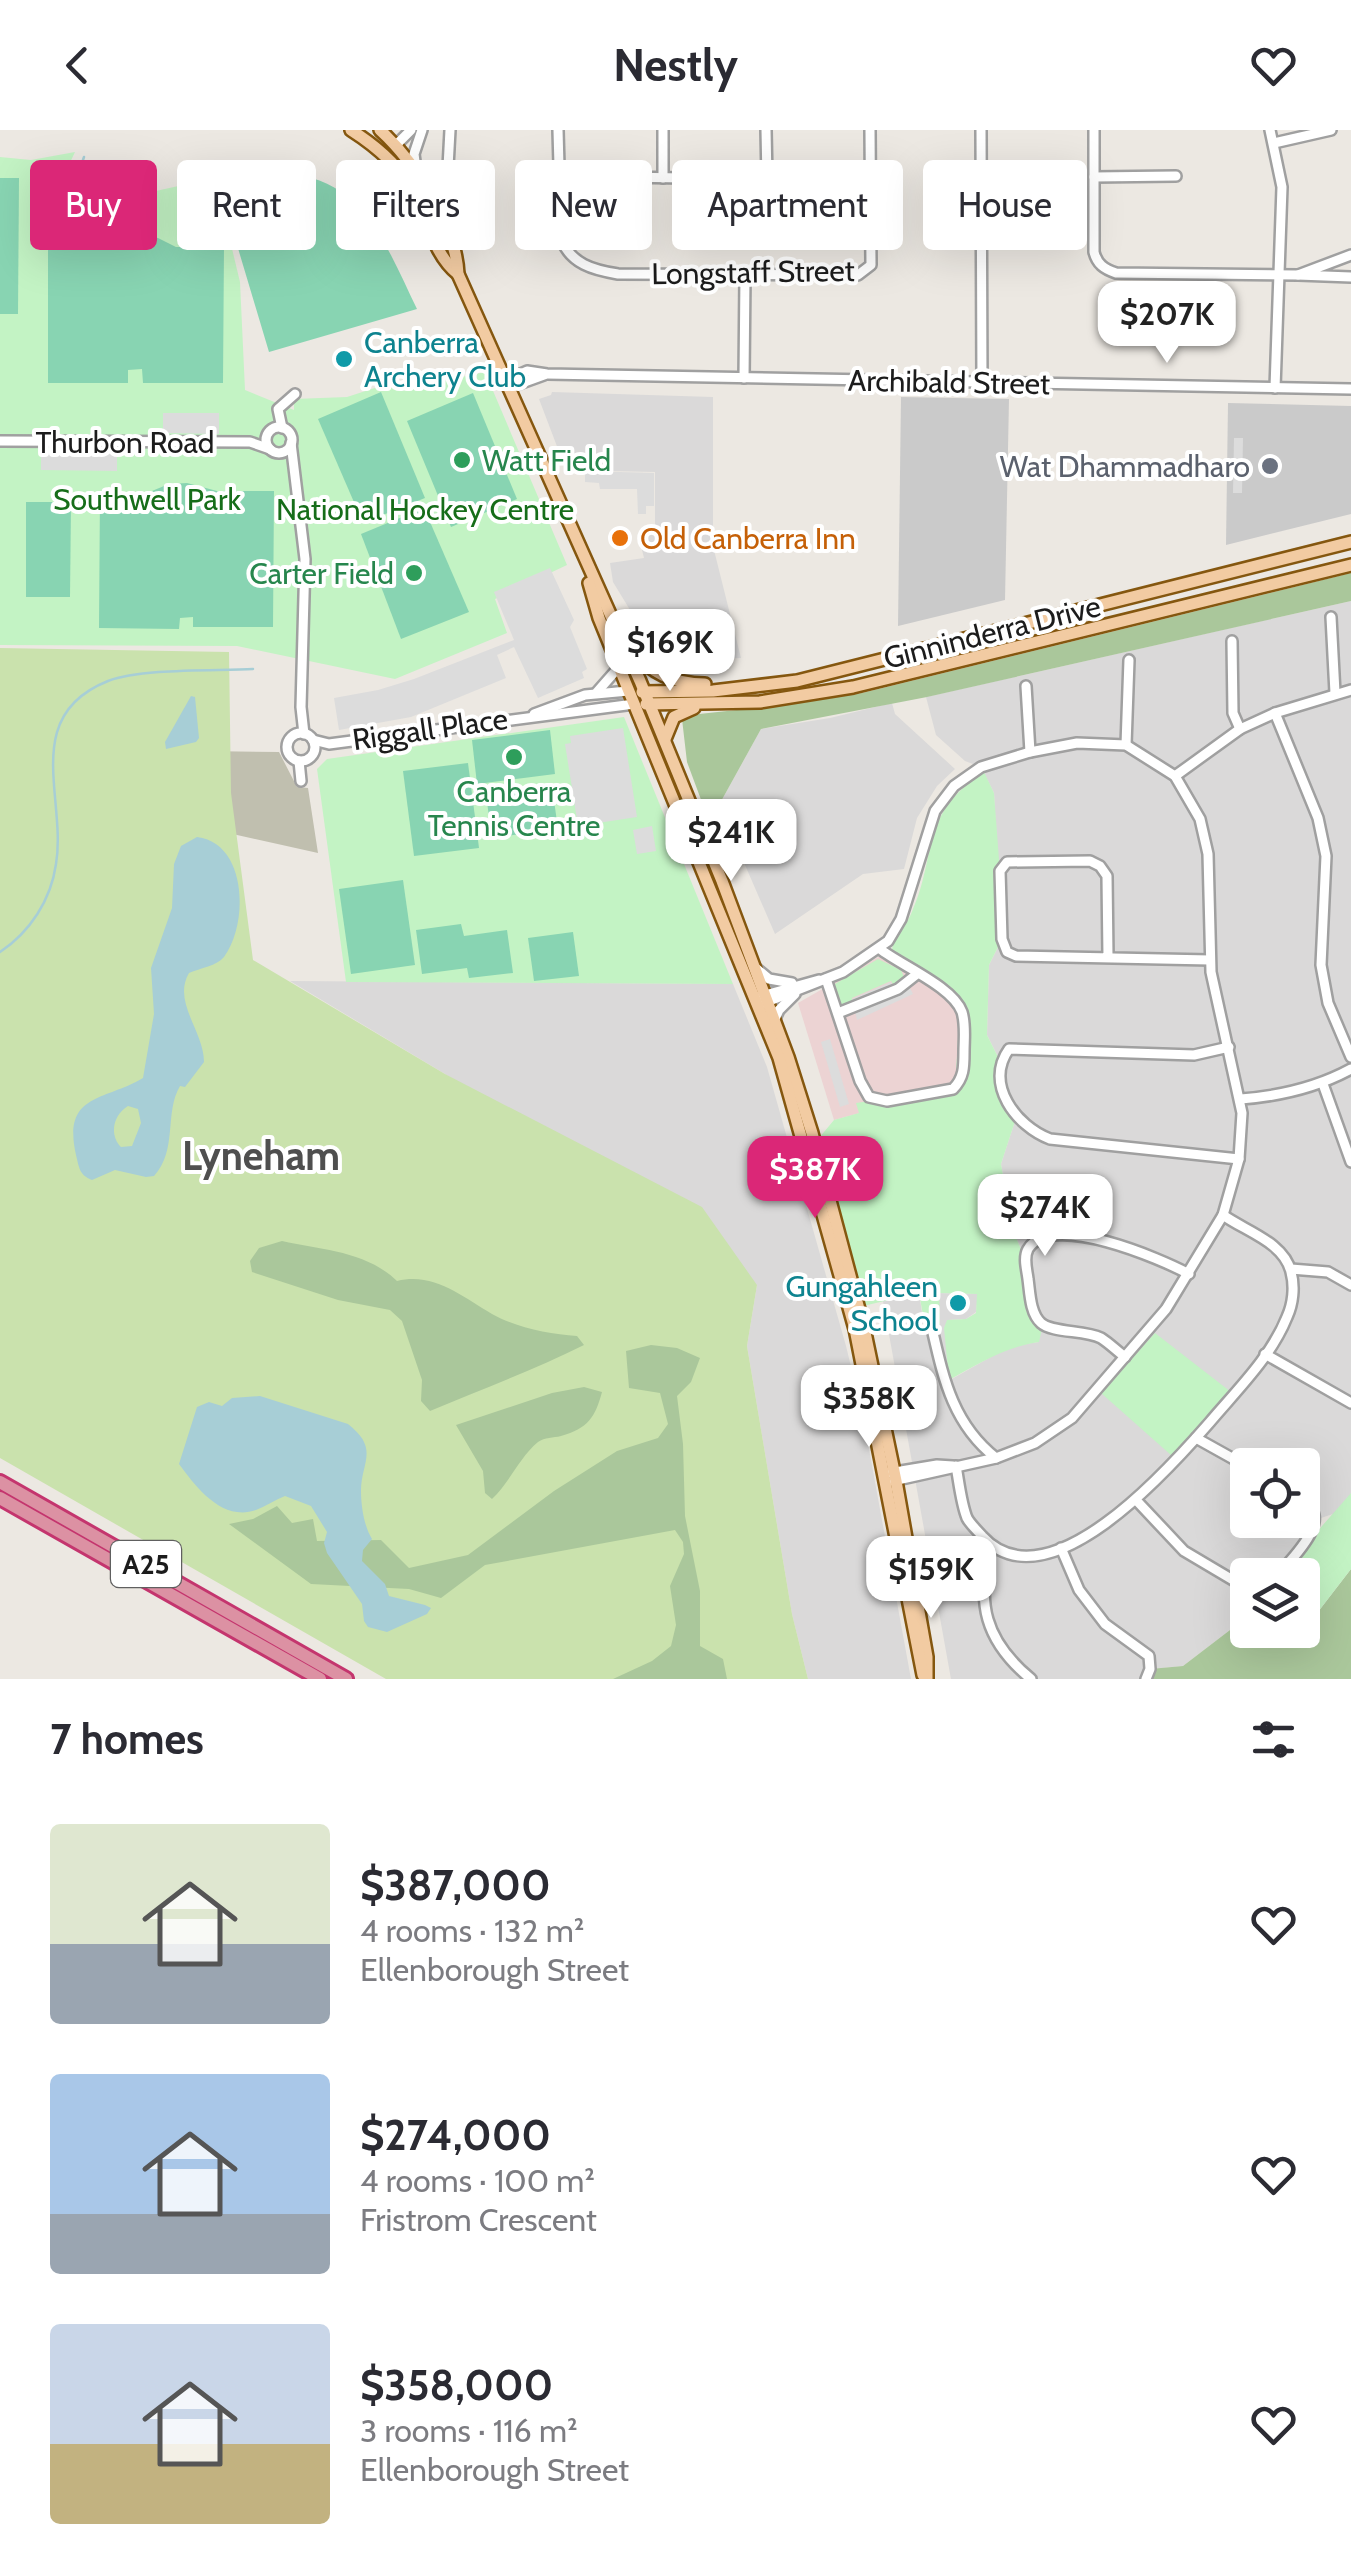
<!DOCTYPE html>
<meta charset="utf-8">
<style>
body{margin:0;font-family:Cabin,sans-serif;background:#f7f7f7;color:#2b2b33;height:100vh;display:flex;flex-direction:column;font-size:38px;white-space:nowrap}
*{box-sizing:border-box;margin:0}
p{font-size:32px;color:#7c7c81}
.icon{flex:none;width:55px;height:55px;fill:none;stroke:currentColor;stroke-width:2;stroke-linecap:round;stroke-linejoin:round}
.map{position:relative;height:1549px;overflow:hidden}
.panel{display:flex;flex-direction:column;background:#fff;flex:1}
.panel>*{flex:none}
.banner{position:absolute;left:30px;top:30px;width:1292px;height:90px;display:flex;gap:20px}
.buttons{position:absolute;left:1230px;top:1318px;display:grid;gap:20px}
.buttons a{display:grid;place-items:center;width:90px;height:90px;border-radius:10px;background:#fff;box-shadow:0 10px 40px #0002;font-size:50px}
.price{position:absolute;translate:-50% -85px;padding:0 22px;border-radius:20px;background:#fff;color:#222;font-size:32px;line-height:65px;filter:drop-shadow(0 2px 5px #0008)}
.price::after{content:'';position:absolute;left:50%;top:60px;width:30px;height:22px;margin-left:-15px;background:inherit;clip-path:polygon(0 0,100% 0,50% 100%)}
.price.selected{background:#db2777;color:#fff}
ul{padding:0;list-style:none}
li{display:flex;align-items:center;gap:30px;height:250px;padding:0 50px}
li span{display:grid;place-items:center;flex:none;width:280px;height:200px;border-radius:10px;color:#555}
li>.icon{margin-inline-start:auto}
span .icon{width:120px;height:120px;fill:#fffc;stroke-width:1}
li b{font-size:42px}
h2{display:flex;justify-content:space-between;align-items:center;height:120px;padding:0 50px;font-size:42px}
.tag{padding:0 35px;border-radius:10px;background:#fff;box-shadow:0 10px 40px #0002;font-size:35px;line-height:90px}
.tag.selected{background:#db2777;color:#fff}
header{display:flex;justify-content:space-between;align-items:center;height:130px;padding:0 50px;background:#fff;font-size:45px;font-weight:700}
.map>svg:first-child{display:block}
.residential{fill:#dad9d9;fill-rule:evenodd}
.commercial{fill:#ecd3d3}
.religious{fill:#cacaca}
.construction{fill:#c0bfaf}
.grass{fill:#cae2ad}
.forest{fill:#aac79b}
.park{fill:#c3f3c4}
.pitch{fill:#88d4b2}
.parking{fill:#dcdcdc}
.water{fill:#a7ced6;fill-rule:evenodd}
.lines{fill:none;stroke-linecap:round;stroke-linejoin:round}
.stream{stroke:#a7ced6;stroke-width:2.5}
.minor-casing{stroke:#a0a0a0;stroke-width:14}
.major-casing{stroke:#85570f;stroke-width:16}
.highway-casing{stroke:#c4356e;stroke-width:18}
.minor{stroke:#fff;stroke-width:9}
.major{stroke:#f2cba2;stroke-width:11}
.highway{stroke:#dc91a3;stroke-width:12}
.culture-dot{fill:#0f9aa8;stroke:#fff;stroke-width:4}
.leisure-dot{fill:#2e9e5b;stroke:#fff;stroke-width:4}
.worship-dot{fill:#6b7280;stroke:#fff;stroke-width:4}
.food-dot{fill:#e8710a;stroke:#fff;stroke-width:4}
.labels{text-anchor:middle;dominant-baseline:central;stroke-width:8;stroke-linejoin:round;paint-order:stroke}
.shield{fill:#fff;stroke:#606060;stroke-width:2.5}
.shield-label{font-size:28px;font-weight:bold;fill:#1c1c1c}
.street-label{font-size:30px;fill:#1c1c1c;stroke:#fff}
.culture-label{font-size:30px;fill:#0d838f;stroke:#fff;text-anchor:start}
.leisure-label{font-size:30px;fill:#27864d;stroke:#fff;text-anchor:start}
.worship-label{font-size:30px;fill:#5b616d;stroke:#fff;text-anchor:end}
.park-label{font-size:30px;fill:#166d19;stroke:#fff}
.food-label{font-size:30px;fill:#c56008;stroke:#fff;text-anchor:start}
.district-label{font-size:40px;font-weight:bold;fill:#4f4f4f;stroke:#fff}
</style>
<header><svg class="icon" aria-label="back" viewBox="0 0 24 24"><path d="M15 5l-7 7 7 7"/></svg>Nestly<svg class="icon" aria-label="heart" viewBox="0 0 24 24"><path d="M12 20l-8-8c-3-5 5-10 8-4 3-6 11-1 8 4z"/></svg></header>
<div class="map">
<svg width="1351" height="1549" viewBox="0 0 1351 1549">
<rect width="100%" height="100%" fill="#ece8e2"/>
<g class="residential">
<path d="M552,262l161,5v149l28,112 -62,3 -27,-15 -39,-64 -3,-19 34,-5 -5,-20 16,-5v-61l-89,-2 -27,-71 12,-4z"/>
<path d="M1351,471v896l-12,15 -24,8 -37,55h-30l-1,42 -64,49 -32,3 -5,10h-195l-68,-378 36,-8 5,33 14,-33 40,1 -2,18 -10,7 -18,1 2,60 46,-26 22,-9 21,-3 -14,-83 -12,-29 -12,-66 16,-49 -11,-14 -6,-40 -13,-26 2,-70 13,-26 -8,-146 -13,-26 -16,-6 -29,-26 -10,-38zM1248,1335h54v55h-54z"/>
<path d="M892,573l3,11 60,55 -18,17 -20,32 -13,51 -41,5 -88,60 -56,-129 42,-76 69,-11z"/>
<path d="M290,851l443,3 34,83 79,279 17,70 48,263h-103l-16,-65 -45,-268 10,-61 -312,-211z"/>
</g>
<path class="commercial" d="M882,825l78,50 -5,84 -98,15 3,9 -26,7 -36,-117z"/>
<g class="religious">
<path d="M901,267l108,2 -4,201 -107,26z"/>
<path d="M1228,273l123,3v108l-125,31z"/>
</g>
<path class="construction" d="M133,620l146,2 18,35 11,1 10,65 -130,-29z"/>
<path class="grass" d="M0,518l229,4 2,141 22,167 192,114 257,133 55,78 -10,61 45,268 16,65h-422l-386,-221z"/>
<g class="forest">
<path d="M1351,443v28l-424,96 -166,32 -42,76h-16l-16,-43 -5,-43 8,-4 110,-12 62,-10z"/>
<path d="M282,1111c40,9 84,10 115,40 38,-9 65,16 95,33 25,14 57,20 85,22l7,9c-50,25 -102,44 -154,66l-9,-10 1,-21 -20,-59 -12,-11 -52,-10 -86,-28 -2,-11 9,-13z"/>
<path d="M651,1215l26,3 23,10 -9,24 -14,14 6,48 2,72 15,75v55l23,13 4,20h-114l39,-18 19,-15 5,-21 -6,-39 14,-32 -1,-12 -8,-12 -190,35 -44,33 -32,-9 -98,-5 -82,-60 24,-5 24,-13 15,17 21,-4 4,22 64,-1 28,28 59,-13 86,-64 63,-40 41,-13 10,-14 -8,-31 -31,-5 -3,-37z"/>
<path d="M584,1257l18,5c-7,26 -14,36 -41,44 -8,2 -16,1 -23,6 -19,16 -28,40 -46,57l-7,-6 -2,-22 -27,-46 96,-32z"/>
<path d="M1351,1439v110h-205l4,-10 33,-3 64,-49 1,13h54l1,-17 8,8z"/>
</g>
<g class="park">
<path d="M75,22l-17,36 2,24 155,-34 25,104 5,108 49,20v-11l53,-2 37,-12 35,1 66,-14 82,193 -72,34 12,34 -112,46 -158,-33 -237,-1v-488l31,3z"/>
<path d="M624,587l109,267 -387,-2 -29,-213 10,-10z"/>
<path d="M984,642l10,21 8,106v40l-13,26 -2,70 13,26 17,54 -16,49 12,66 12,29 5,35 12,35 -3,13c-34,5 -61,22 -90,38l-5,-52 3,-8 19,-1 10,-6 1,-19 -38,-1 1,32 -15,1 -6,-33 -56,13 -44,-168 15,-18 25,-7 -3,-10 99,-14 5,-84 -68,-50c-1,-18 12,-26 19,-41 28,-61 6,-98 73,-142z"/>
<path d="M878,829l23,11 4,9 -11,7 -3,-5 -39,17 1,7 -8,3 -6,-5 -6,-18z"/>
<path d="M1155,1203l76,59 -59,64 -71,-63z"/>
<path d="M1351,1363v76l-40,52 -8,-8 -1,-38h-23z"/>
</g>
<g class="pitch">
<path d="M294,45c71,6 96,79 123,134l-148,43 -52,-174z"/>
<path d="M0,48h19l-1,136h-18z"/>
<path d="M140,104l18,4 18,9h48l-1,136h-80l-1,-14 -14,1v13h-80v-136h48l17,-9z"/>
<path d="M381,262l44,106 -62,25 -45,-104z"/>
<path d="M473,263l44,106 -66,28 -44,-106z"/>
<path d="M187,353l30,8h57l-1,136h-80v-10l-13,1 -1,11 -80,-1 1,-136 47,1 22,-9z"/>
<path d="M26,372h45l-1,95h-44z"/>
<path d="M424,378l45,104 -68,27 -40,-105z"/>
<path d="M550,600l5,44 -78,10 -5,-44z"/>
<path d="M468,633l11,85 -65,8 -11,-85z"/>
<path d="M552,656l6,43 -66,9 -6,-43z"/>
<path d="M403,750l12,85 -64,9 -12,-85z"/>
<path d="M461,794l3,12 43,-6 6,43 -44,5 -2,-10 -45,6 -6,-44z"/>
<path d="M573,802l6,44 -45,5 -6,-43z"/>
</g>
<g class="parking">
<path d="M163,283h56v21l-56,-1z"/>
<path d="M1234,308h9l-1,55h-9z"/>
<path d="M41,321h76v20l-76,-1z"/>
<path d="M585,341l69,2v33h-8v8h-8l-1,-25h-37l-1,-6 -14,-1z"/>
<path d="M550,438l24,52 -4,7 17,42 -5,3 2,6 -46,20 -24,-51 -17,8 9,23 -95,39 -72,13 -5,-32 44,-8 36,-11 100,-39 -20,-48z"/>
<path d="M623,598l14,89 -59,9 -13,-82 6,-1 -1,-7z"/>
<path d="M652,696l4,25 -19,3 -4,-24z"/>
<path d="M891,852l4,9 13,-7 5,10 -56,26 -5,-21z"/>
<path d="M830,909l19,65 -9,3 -19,-65z"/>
</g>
<g class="water">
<path d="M191,566l4,1 4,41 -3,4 -30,7 -1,-7z"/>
<path d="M197,707c50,6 52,86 27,120 -7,9 -24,11 -35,16 -17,29 15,58 15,89l-19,25 -5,-1c-16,27 -2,64 -26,90l-8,1 -31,-7 -23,10c-13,-5 -13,-13 -16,-25 -14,-62 29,-54 67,-77l11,-64 -3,-46 21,-60 2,-44 7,-18zM128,976l10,3 3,14 -9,23 -11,1c-12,-12 -8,-32 7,-41z"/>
<path d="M260,1266l88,28c32,25 13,38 13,67 0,15 3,35 11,48l-9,11 -1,11 23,23 4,12 36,9 6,3 -4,6 -40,18 -19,-5 -4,-6 -2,-17 -35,-51 -3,-10 3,-11 -16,-26 -26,-10c-10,4 -19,10 -29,14 -34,12 -60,-23 -77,-46l18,-57 12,-5 13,4 10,-8z"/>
</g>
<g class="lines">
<g class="stream">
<path d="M76,75l-1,-21 9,-27"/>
<path d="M0,822c30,-20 51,-52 56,-88 11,-65 -36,-148 52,-183 34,-13 106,-10 145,-12"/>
</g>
<g class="minor-casing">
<g id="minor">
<path d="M558,0l3,109c10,25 32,31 57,35l240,1 13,-10 -1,-135"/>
<path d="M663,0v48"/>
<path d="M766,0l1,49"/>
<path d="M981,0l1,252"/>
<path d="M1094,0v122c3,12 10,17 22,21l182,2"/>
<path d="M1270,0l12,57 -7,201"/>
<path d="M1274,13l57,-13"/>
<path d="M396,15l15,-15"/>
<path d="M416,39l-2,-15 8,-24"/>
<path d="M558,46l312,5"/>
<path d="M1094,47l82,-1"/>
<path d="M447,56l3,-56"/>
<path d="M1351,125l-53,20 53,2"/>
<path d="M744,248l1,-103"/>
<path d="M505,251l22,-10 20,3 804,15"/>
<path d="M508,258l36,-13"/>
<circle cx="279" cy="310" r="13"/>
<path d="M282,298l-4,-19 17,-15"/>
<path d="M0,311l250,1 20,7"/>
<path d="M291,313l14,116 -4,148 3,27"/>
<path d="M1331,487l4,76"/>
<path d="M1232,511l1,72 7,16"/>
<path d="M1026,556l4,66"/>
<path d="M597,562l22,-25"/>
<path d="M1275,583l43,105 8,38 -5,109 7,38 23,54"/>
<path d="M534,584l51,-19 43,-4"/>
<circle cx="301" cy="617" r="14"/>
<path d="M313,610l16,4 305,-40"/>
<path d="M1126,615l3,-85"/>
<path d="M299,631l2,20"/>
<path d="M1175,646l65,-47 35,-16 76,-23"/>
<path d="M1108,827l-1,-81 -7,-10 -10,-5 -83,1 -7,9 2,68 5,13 9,4 194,4"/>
<path d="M757,839l12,10 23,4"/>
<path d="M826,849l34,102 9,16 18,4 66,-12c11,-11 11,-22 11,-37 0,-13 2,-27 -2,-40 -9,-25 -60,-46 -82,-63"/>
<path d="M762,866l57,-16"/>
<path d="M764,873l79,-31 45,-31 13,-22 34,-108 19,-25 27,-19 49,-15 47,-9 49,2 49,31 25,43 8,35 3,118 31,141 -3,46 -16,56 -57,94 -94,109 -37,25 -39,15 -103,23"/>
<path d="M838,883l60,-24 19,-15"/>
<path d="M774,891l5,-11 16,-16"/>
<path d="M1229,917l-35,8 -185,-6c-25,35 7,77 41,90l189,20"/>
<path d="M1323,954l28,78"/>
<path d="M1241,969c40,-3 75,-11 110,-30"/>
<path d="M1291,1139l37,3 23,13"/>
<path d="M933,1203c11,48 21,92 63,125"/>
<path d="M1265,1224l86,49"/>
<path d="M1125,1227c-8,-6 -16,-14 -24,-19 -16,-8 -49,-5 -60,-15 -11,-10 -11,-30 -13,-44 -1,-9 -5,-21 0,-30 23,-38 133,10 161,25"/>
<path d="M1196,1308l52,29"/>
<path d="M956,1336c3,16 5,37 11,52 3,6 10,12 15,18 65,72 188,-68 228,-114 27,-32 61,-65 77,-105 6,-13 8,-30 4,-45 -7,-30 -46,-41 -68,-57"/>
<path d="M889,1343l48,-8 16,1"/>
<path d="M1136,1370l48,51 64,38"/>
<path d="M992,1416c-17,56 -7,95 39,133"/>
<path d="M1061,1418l18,42 26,34 44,32 1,13 -4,10"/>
<path d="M1278,1445c15,-18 57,-56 24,-75"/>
</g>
</g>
<g class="major-casing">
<g id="major">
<path d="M351,0c25,16 48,35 62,61 15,28 20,63 45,83"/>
<path d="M380,0c35,32 76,96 78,144l182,407 82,200 66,176 24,76 52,195 32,153 31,176v22"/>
<path d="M589,453l10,35 180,440 76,271 68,346"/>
<path d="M630,519c21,24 43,35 75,35"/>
<path d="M642,562l71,-1 84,-10 554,-139"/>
<path d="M646,574l114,-2 93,-15 498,-122"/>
<path d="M665,609l9,-22 20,-9"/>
</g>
</g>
<g class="highway-casing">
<g id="highway">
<path d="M0,1352l346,197"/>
<path d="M0,1368l320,181"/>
</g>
</g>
<use href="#minor" class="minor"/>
<use href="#major" class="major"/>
<use href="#highway" class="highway"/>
</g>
<g class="culture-dot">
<circle cx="344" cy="229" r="10"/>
<circle cx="958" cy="1173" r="10"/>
</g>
<g class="leisure-dot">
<circle cx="462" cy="330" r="10"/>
<circle cx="414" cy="443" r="10"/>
<circle cx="514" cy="627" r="10"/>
</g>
<circle class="worship-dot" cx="1270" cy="336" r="10"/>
<circle class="food-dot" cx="620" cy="408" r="10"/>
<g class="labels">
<rect class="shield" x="111" y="1411" width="70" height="46" rx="8"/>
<g class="shield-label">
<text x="146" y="1434">A25</text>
</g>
<g class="street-label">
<text transform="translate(753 142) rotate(-1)">Longstaff Street</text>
<text transform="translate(949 252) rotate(1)">Archibald Street</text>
<text x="125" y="312">Thurbon Road</text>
<text transform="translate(992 502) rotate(-14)">Ginninderra Drive</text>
<text transform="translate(430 599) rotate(-8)">Riggall Place</text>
</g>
<g class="culture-label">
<text x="364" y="212">Canberra<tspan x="364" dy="34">Archery Club</tspan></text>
<text x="938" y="1156" text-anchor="end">Gungahleen<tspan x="938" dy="34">School</tspan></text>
</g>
<g class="leisure-label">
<text x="482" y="330">Watt Field</text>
<text x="394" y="443" text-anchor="end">Carter Field</text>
<text x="514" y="661" text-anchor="middle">Canberra<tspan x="514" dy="34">Tennis Centre</tspan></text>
</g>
<g class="worship-label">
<text x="1250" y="336">Wat Dhammadharo</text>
</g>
<g class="park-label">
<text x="147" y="369">Southwell Park</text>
<text x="425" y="379">National Hockey Centre</text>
</g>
<g class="food-label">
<text x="640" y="408">Old Canberra Inn</text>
</g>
<g class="district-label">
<text x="261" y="1025">Lyneham</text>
</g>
</g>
</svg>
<div class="buttons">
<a><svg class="icon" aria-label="locate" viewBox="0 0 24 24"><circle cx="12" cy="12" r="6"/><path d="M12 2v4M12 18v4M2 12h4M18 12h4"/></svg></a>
<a><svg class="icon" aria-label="layers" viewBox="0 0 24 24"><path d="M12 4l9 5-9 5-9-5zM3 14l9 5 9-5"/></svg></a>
</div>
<b class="price" style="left:1167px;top:236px">$207K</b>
<b class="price" style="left:670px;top:564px">$169K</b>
<b class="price" style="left:731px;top:754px">$241K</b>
<b class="price selected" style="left:815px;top:1091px">$387K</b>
<b class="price" style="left:1045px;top:1129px">$274K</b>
<b class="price" style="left:869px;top:1320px">$358K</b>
<b class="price" style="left:931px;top:1491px">$159K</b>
<div class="banner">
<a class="tag selected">Buy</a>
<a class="tag">Rent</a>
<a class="tag">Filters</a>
<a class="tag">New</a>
<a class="tag">Apartment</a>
<a class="tag">House</a>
</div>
</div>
<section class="panel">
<h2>7 homes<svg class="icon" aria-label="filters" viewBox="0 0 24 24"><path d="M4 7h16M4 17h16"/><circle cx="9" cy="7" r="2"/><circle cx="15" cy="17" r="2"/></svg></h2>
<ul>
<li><span style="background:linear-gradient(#dfe7d0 60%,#9aa5b1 0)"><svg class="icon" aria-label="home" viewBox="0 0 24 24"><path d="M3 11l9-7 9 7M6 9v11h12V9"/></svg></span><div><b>$387,000</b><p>4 rooms · 132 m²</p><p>Ellenborough Street</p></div><svg class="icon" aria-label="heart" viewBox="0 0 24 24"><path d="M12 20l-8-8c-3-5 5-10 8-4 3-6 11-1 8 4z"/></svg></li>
<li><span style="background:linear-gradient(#a9c7e8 70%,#9aa5b1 0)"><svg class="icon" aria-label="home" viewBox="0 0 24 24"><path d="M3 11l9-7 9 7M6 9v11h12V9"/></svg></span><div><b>$274,000</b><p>4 rooms · 100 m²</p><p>Fristrom Crescent</p></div><svg class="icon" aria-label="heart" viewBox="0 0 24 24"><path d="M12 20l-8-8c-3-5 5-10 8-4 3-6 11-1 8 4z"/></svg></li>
<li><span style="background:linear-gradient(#c9d6e8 60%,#c2b280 0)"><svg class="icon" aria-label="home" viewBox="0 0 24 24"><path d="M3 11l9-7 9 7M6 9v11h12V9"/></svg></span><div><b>$358,000</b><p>3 rooms · 116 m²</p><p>Ellenborough Street</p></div><svg class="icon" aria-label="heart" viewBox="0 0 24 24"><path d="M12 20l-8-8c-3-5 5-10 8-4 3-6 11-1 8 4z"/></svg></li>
</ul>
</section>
